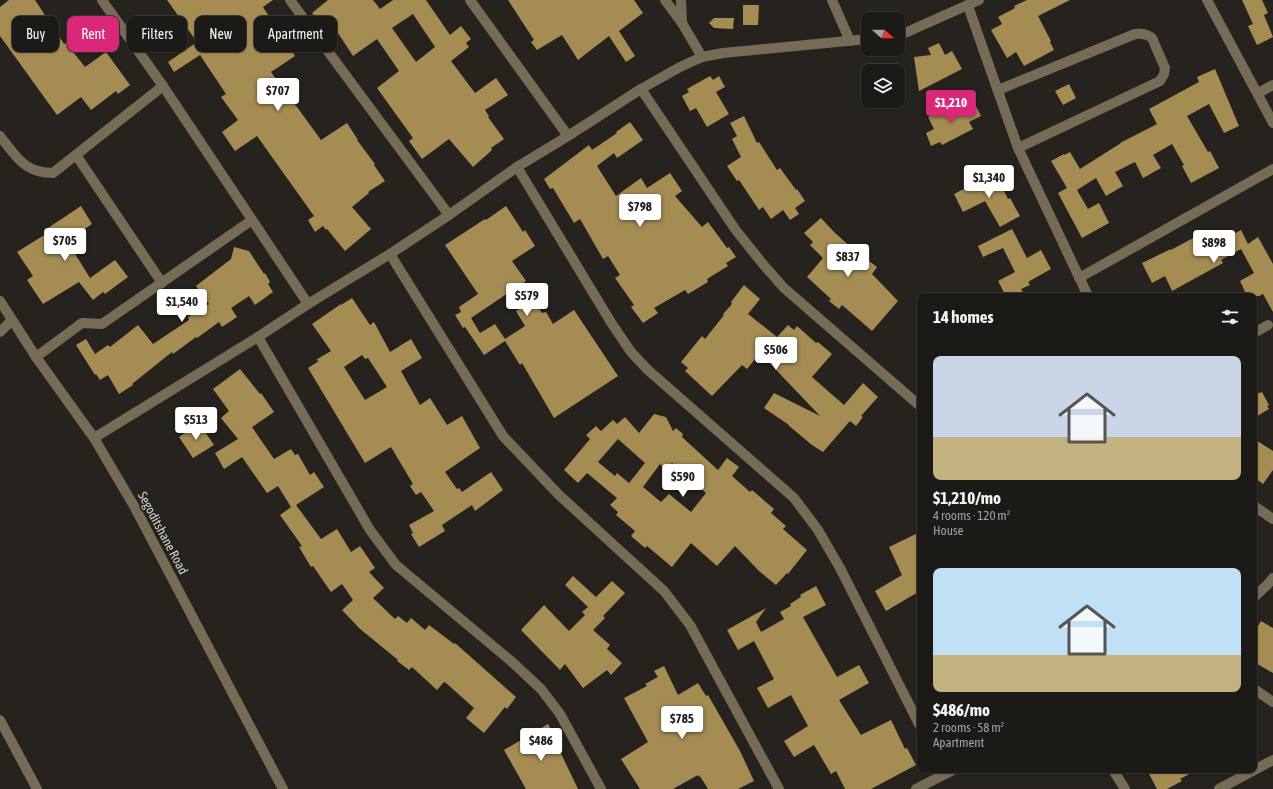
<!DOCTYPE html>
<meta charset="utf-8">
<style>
body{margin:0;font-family:"Asap Condensed",sans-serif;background:#292723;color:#f1f3f6;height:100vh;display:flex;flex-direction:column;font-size:15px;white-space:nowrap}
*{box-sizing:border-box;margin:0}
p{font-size:13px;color:#a0a1a1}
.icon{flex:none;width:22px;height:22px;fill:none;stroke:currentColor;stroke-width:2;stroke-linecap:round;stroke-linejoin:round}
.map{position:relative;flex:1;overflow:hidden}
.details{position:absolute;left:917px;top:293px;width:340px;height:480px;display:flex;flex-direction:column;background:#1c1a16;border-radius:8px;box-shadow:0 1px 3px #0004,0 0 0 1px #3a3835}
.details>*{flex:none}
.hud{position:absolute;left:12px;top:16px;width:380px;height:36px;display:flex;gap:8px}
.needle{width:26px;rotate:110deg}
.fabs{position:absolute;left:861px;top:12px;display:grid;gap:8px}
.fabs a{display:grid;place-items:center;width:44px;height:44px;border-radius:8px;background:#1c1a16;box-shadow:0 1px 3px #0004,0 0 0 1px #3a3835;font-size:20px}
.price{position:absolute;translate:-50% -34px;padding:0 9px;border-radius:4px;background:#fff;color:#222;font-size:13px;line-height:26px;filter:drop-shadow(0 1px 2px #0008)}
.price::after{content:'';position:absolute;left:50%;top:24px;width:12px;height:9px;margin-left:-6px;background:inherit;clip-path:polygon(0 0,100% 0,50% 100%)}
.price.active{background:#db2777;color:#fff}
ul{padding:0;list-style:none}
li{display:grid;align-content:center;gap:8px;height:212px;padding:0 16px}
li span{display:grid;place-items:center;height:124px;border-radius:8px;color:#555}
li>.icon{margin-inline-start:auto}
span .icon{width:72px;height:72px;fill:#fffc;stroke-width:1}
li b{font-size:17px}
h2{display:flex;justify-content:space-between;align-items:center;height:48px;padding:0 16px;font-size:17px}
.tag{padding:0 14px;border-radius:8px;background:#1c1a16;box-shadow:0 1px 3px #0004,0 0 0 1px #3a3835;font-size:14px;line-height:36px}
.tag.active{background:#db2777;color:#fff}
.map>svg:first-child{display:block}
.building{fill:#a48c53;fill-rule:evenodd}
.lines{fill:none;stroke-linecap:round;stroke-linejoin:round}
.minor{stroke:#766c55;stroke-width:10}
.labels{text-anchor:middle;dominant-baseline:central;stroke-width:4;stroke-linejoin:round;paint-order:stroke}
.street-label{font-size:13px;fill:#d6d4d1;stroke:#26231e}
</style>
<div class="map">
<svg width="1273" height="789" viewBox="0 0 1273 789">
<rect width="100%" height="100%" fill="#26231e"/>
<g class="building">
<path d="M9,0h26l29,44 2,-1 19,24 21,-15 24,33 -12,9 -2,-3 -25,19 -10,-13 -24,18 -57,-79v-29z"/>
<path d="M167,0h106l-10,7 32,49 -24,16 7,10 -1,1 20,24 24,33 26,-17 11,17h-1l18,24 -1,1 11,16 -17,11 1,1 -17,14 19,22 -26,22 -18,-22 -1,1 -3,-4 -8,6 -7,-12 6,-4 -57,-80 -22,15 -13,-19 16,-12 -17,-23 5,-3 -26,-39 -26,17 -6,-10 29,-20z"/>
<path d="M328,0h45l7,9 13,-9h33l24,35 11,-9 10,13 -5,4 3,4 -18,14 24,32 21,-15 12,17 -23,15 4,6 -1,1 16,22 -13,9 1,2 -19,17 -24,-28 -27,20 -13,-18 4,-3 -36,-50 22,-17 -22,-32 -24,17 -19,-29 -7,5 -15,-19zM413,14l22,33 -19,15 -24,-34z"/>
<path d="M508,0h126l9,13 -24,18 16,25 -9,6 -17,-26 -31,24 -16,-25 -25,15 -6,-8 3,-2z"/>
<path d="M1027,0h43l-32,16 13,25 -1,1 4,8 -30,16 -8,-14 -9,6 -16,-28 11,-6 -4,-7 17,-9 -1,-2z"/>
<path d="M1242,0h20l6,13 -4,2 9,22 -16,8 -9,-19 5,-2z"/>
<path d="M743,5h16l-1,20h-15z"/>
<path d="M714,18h20l-1,11 -19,-1 -5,-5z"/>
<path d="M939,43l6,12 7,-4 10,18 -43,22 -5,-34 17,-2 -3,-7z"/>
<path d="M1215,69l24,57 -15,7 -15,-29 -22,12 21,36 2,-1 9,17 -28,15 -9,-17 2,-1 -12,-21 -19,11 8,13 -18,10 -8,-16 -20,10 8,14 -17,10 -10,-18 -19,12 11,19 11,-6 10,20 -27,15 -24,-45 9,-5 -16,-27 13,-7v1l6,-3 10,17 41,-26h-1l37,-19 -8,-15 50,-27 -2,-5z"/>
<path d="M710,76l3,4 6,-4 6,11 -9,5 13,22 -22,13 -11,-19 -6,3 -8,-15 7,-4 -2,-3z"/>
<path d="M1069,84l7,14 -13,7 -8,-14z"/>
<path d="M975,104l6,12 -12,6 4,7 -31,16 -2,-3 -9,4 -5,-13 8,-4 -6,-12 21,-11 4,9z"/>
<path d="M744,116l13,27 2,-1 18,28 3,-2 16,22 1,-1 8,12 -10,7 4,6 -9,6 -7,-10 -12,9 -8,-12 -4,3 -20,-30 -2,1 -10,-15 14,-9 -9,-18 5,-3 -7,-13z"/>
<path d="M630,122l13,18 -26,18 -3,-5 -17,13 19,30 25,-18 6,10 23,-15 12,18 -7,5 27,31 6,-5 19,26 2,-1 7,10 -10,6 2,3 -21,13 1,3 -20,12 -3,-4 -31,18 4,5 -15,10 -12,-16 3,-2 -19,-27 5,-3 -12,-19 -5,3 -23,-40 -6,4 -21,-35 -3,1 -6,-10 45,-34 3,5 25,-17 -1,-1z"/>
<path d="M995,173l13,26 2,-1 10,18 -20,11 -15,-26 -22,11 -9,-18z"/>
<path d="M81,206l11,18 -25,17 23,37 25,-18 13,17 -23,17 -2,-2 -10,8 -14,-18 -36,22 -16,-24 6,-4 -16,-24 32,-20 -1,-4z"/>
<path d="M506,206l17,26 2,-2 10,16 -23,15 14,20 -55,37 9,15 15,-9 10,15 20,-13 -9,-15 18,-11 8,13 4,-1 7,12 21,-14 44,66 -64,42 -32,-55 -2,2 -15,-24 -21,14 -19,-28 -2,1 -8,-13 6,-3 -2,-5 19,-13 -33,-49 40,-26 1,1z"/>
<path d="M821,218l13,14 30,27 1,-1 12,9 -5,7 26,27 -26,30 -30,-26 -3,4 -10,-8 2,-2 -24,-22 16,-19 -13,-13 3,-3 -9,-9z"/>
<path d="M1012,229l15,29 14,-8 10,19 -23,13 2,3 -9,4 4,7h-19l-8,-15 17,-9 -12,-24 -20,9 -5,-11z"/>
<path d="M1241,230l7,14 10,-7 15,27v48l-10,-18 -4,2h-12l-7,-15 14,-8 -13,-24 -20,11 2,3 -51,28 -7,-15 -13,7 -10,-20 29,-14v1l24,-13 8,14z"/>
<path d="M234,247l15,4 15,23 1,-1 5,9 -2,2 5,8 -18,13 -6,-9 -18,12 6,9 -15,10 -3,-5 -22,16 -1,-1 -23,17 -1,-2 -40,32 1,1 -14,9 -11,-19 -8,5 -4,-6 -1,1 -19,-30 10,-6 9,15 13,-9 2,2 28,-22 15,19 36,-24 -1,-3 21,-13 -13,-18 35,-27z"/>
<path d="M744,285l16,14 -12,15 29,23 11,-12 6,5 3,-4 19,17 2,-1 14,12 -20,23 32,28 19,-22 15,14 -17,19 2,1 -7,9 -6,-5 -27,31 -11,-7 -24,-20h1l-25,-17 10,-15 46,23 -60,-63 -13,16 -5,-4 -30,31 -27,-25 3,-3 -7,-6 21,-26 3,3 19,-24 -1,-1 9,-10 -1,-2z"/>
<path d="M352,298l18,27 4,-3 16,30 21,-13 11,19 -21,13 19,34 10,-7 17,27 15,-9 18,32 -35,24 12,17 2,-1 3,4 29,-20 12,18 -28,21 -3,-6 -30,20 3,6 -26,16 -8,-13 2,-1 -4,-8 25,-14 -13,-19 -5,3 -6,-9 3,-2 -22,-37 -26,16 -57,-95 11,-7 -3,-1 15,-9 -19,-27 29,-20v1zM362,355l3,4 3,-1 19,29 -22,13 -21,-33z"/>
<path d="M240,369l20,25 1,-1 13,19 -22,15 22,32 17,-10 4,6 3,-1 12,21 4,-3 10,15 -28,18 25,34 16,-10 14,23 9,-6 15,22 -6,4 15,16 -11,10 22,21 3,-3 9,7 4,-5 14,12 4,-5 25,19 1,-1 61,54 -9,12 -2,-2 -21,26 -18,-15 8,-10 -28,-25 -2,-1 -7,8 -25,-23 -3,3 -12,-9 1,-1 -39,-32 -17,-18 11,-10 -11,-16 -11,8 -18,-26 -2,1 -12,-20 3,-1 -22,-31 11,-8 -13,-21 -11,7 -25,-36 -18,12 -9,-16 23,-14 -17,-21 8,-7 -16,-22z"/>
<path d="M1262,392l7,13 -2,1 2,3 -15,9v-23z"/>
<path d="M654,414l12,3 7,14 3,-3 7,6 -1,3 36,33 9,-12 12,9 -7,9 18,16 2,-2 22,19 -3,4 15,13 -3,3 24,21 -19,24 -1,-1 -11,12 -17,-14 -24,-25 -18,20 -26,-23 -19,24 -25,-21 -2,2 -14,-12 4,-5 -19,-16 2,-3 -8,-7 7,-7 -30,-25 -9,10 -14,-13 26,-31 -4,-4 10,-9 5,5 12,-11 4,4 8,-7 14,16zM618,439l27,24 -16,20 -12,-10 -2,3 -17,-14zM672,463l34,30 -15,19 -22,-18 -8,8 -18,-15 17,-23 6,6z"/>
<path d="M199,423l15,22 -21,13 -14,-21z"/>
<path d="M1254,439l19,12v19l-10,14 -9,-7z"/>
<path d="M920,532v59l-34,20 -11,-20 27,-16 -13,-28z"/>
<path d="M573,576l23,21 16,-16 13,12 -22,23 2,2 -12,12 17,15 -3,4 15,14 -11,12 -4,-5 -24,18 -18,-24 -5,6 -39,-40 23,-25 25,26 16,-16 -3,-3 6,-5 -23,-22z"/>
<path d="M816,586l10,19 -23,12 34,60 22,-12 10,18 -30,17 22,35 30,-15 14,29 2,-1 9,17 -45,24h-26l-9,-18 -5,3 -17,-29 -20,12 -10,-16 24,-15 -17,-31 -23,13 -11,-20 17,-9 -20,-38 -16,9 -11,-20 39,-22 -10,14 5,10 23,-13 -4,-7 11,-6 -1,-2 11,-7 -1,-2z"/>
<path d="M1261,621l12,7v45l-19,-11v-29z"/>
<path d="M664,666l14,29 20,-12 8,13 2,-1 32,56 14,30 -16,8h-30l-8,-13 -1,1 -1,-2 -25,14h-33l-19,-30 27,-17 -24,-44 23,-12 -2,-2 13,-7 -4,-6z"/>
<path d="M548,724l8,14 -2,1 24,50h-52l-22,-39z"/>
<path d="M1147,770h50l-17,9 2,2 -15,8h-10z"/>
</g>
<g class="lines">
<g class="minor">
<path d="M102,0l61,86 145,218"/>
<path d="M290,0l159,215"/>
<path d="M470,0l98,136"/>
<path d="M665,0l17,23 20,34"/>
<path d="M681,0l1,23"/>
<path d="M832,0l18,41"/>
<path d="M1207,0l66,123"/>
<path d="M968,6l50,142 70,148"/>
<path d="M898,35l9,-3 72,-32"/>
<path d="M641,89l94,140 27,34 22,25 136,118"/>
<path d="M998,90l137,-56c7,-1 12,0 17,4l13,30 -1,6 -4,7 -142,67"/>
<path d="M1258,93l15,-8"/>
<path d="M0,136c16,20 24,37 53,37l110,-87"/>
<path d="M76,155l86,128"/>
<path d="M517,167l95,157 19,28 17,18 146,128 24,32 22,38 80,158"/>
<path d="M390,254l113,182 56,59 105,96 26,34 89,164"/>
<path d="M1079,278l194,-109"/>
<path d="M0,301l36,56 58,81 40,68 149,283"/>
<path d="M0,332l12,-12"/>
<path d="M1254,333l14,-8"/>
<path d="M258,337l112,193 26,35 115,96 30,28 19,25 41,75"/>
<path d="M36,357l46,-34 20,1 150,-104"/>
<path d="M94,438l164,-101 50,-33 82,-50 59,-39 68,-48 51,-31 73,-47 39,-22 22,-10 21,-4 145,-14"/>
<path d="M1254,506l19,13"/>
<path d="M1254,597l13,-12 6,-7"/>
<path d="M1254,689l19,13"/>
<path d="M0,720l37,69"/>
<path d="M1113,770l12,19"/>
<path d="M916,789l37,-19"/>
<path d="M1219,789l54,-29"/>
</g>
</g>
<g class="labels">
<g class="street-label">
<text transform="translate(163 533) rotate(62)">Segoditshane Road</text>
</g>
</g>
</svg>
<div class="fabs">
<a><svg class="needle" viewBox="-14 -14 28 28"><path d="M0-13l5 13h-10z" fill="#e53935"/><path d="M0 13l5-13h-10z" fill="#a0a1a1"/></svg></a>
<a><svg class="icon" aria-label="layers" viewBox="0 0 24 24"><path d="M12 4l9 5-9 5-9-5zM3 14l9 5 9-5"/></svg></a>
</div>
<b class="price" style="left:278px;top:112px">$707</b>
<b class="price active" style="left:951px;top:124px">$1,210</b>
<b class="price" style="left:989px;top:199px">$1,340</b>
<b class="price" style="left:640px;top:228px">$798</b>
<b class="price" style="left:65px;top:262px">$705</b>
<b class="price" style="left:1214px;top:264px">$898</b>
<b class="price" style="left:848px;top:278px">$837</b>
<b class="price" style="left:527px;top:317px">$579</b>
<b class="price" style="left:182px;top:323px">$1,540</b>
<b class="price" style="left:776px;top:371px">$506</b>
<b class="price" style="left:196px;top:441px">$513</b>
<b class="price" style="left:683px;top:498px">$590</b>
<b class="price" style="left:682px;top:740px">$785</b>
<b class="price" style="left:541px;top:762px">$486</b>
<div class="hud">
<a class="tag">Buy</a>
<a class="tag active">Rent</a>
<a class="tag">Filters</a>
<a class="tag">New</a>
<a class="tag">Apartment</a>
</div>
<section class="details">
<h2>14 homes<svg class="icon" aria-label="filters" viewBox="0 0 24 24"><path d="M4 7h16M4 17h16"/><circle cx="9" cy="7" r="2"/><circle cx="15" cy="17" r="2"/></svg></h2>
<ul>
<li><span style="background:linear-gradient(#c9d6e8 65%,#c2b280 0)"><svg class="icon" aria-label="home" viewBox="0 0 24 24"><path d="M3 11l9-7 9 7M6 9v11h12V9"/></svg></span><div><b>$1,210/mo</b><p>4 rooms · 120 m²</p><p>House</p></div></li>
<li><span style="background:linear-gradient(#bfe0f5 70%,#c2b280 0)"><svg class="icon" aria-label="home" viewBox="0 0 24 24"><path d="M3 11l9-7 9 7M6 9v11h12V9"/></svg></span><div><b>$486/mo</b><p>2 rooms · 58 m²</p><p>Apartment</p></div></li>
</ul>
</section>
</div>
